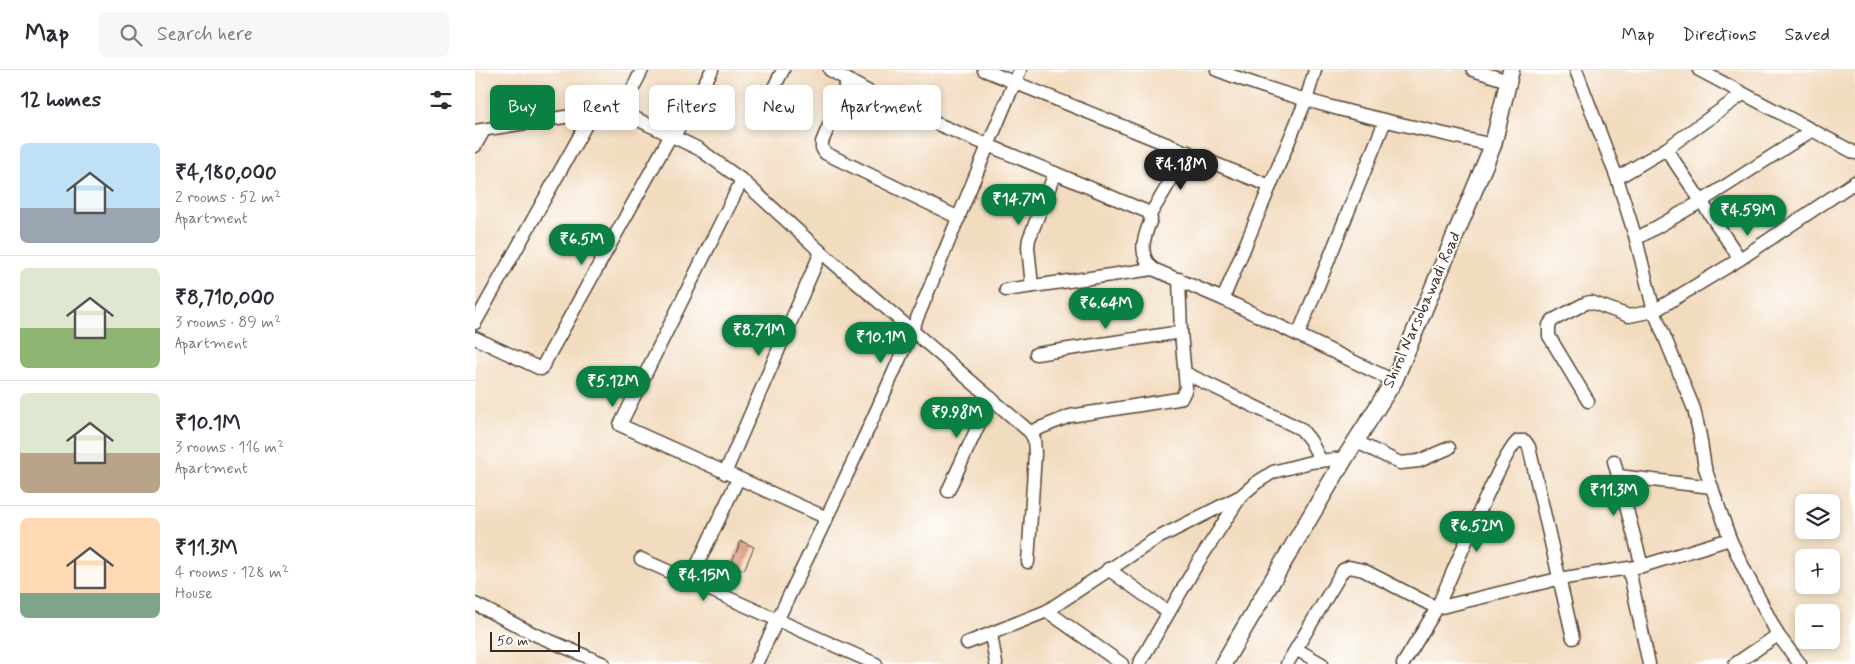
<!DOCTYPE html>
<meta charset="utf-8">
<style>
body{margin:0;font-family:Mynerve,sans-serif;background:#f7f7f7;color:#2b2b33;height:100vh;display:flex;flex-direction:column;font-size:19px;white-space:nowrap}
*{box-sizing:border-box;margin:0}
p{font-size:16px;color:#7c7c81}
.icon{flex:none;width:28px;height:28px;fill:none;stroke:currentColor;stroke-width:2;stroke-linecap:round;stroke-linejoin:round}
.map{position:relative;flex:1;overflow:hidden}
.details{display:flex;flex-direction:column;background:#fff;width:475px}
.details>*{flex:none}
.banner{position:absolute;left:15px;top:15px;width:475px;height:45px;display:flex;gap:10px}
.fabs{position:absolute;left:1320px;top:424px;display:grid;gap:10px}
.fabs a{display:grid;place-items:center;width:45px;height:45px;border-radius:8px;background:#fff;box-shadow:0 2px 8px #0003;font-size:25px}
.scale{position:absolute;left:15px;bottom:12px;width:90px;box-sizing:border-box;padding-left:5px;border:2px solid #3b2a1e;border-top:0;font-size:14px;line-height:18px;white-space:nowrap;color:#3b2a1e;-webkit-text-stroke:4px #fff;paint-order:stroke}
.price{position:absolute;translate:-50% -42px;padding:0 11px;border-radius:18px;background:#0b8043;color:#fff;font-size:16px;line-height:32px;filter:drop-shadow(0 1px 2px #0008)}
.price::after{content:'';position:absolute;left:50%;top:30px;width:15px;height:11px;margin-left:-8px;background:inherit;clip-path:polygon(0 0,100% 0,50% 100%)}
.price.selected{background:#222;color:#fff}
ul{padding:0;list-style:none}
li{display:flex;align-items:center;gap:15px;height:125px;padding:0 20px}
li+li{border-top:1px solid #e1e1e2}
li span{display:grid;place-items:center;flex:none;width:140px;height:100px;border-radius:8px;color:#555}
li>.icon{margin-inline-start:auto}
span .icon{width:60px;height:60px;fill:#fffc;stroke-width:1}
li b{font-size:21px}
h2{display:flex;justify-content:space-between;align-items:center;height:60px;padding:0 20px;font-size:21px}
.tag{padding:0 18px;border-radius:8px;background:#fff;box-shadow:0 2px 8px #0003;font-size:18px;line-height:45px}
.tag.selected{background:#0b8043;color:#fff}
header{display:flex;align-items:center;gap:30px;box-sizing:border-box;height:70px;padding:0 25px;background:#fff;border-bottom:1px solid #e1e1e2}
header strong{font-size:24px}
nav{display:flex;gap:28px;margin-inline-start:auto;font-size:18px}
.search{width:350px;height:45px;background:#f7f7f7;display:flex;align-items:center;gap:12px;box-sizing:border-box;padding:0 18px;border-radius:8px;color:#7c7c81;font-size:19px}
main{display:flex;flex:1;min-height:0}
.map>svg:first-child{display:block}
.building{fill:#d8957a}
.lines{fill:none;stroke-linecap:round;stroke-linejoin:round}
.minor-casing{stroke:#564536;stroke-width:15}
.major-casing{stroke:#564536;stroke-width:19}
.minor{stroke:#fff;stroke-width:12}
.major{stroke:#fff;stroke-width:16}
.labels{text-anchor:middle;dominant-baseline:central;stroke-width:4;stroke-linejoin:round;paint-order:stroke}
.street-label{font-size:16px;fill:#3b2a1e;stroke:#fff}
</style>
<header>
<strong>Map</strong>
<div class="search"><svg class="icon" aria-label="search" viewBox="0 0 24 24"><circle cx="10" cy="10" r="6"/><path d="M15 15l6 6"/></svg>Search here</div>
<nav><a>Map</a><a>Directions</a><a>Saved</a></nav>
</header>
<main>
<section class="details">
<h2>12 homes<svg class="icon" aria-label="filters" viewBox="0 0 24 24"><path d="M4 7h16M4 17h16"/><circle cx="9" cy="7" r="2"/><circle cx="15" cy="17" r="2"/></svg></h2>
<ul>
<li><span style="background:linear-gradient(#bfe0f5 65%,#9aa5b1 0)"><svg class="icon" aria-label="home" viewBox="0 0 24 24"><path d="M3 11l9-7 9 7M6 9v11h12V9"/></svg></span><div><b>₹4,180,000</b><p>2 rooms · 52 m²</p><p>Apartment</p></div></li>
<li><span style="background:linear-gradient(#dfe7d0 60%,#8fb573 0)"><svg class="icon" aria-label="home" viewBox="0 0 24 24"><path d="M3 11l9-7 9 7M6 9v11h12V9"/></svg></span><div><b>₹8,710,000</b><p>3 rooms · 89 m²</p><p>Apartment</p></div></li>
<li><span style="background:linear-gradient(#dfe7d0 60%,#b9a48a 0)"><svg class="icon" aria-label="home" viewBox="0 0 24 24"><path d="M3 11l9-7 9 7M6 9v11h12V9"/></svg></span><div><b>₹10.1M</b><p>3 rooms · 116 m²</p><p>Apartment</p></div></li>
<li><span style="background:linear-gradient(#ffd9b3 75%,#7fa58c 0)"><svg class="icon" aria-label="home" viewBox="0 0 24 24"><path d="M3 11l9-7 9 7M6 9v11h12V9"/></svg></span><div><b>₹11.3M</b><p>4 rooms · 128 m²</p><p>House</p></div></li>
</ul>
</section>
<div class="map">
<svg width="1380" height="594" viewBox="0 0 1380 594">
<rect width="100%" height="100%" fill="#fff"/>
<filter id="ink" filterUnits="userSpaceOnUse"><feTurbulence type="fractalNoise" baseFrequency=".02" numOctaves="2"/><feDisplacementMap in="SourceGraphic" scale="10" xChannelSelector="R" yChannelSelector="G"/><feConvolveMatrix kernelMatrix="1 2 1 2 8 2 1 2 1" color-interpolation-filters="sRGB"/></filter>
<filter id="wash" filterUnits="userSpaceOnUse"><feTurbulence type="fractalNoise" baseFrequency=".0096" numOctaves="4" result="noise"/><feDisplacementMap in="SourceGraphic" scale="20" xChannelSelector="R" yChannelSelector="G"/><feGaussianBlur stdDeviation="1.12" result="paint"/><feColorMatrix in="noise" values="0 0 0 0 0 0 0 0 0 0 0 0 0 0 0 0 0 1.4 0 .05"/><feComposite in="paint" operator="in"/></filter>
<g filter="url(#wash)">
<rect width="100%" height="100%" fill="#f2dcbf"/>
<g id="blocks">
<path class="building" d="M266,471l13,6 -10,23 -13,-6z"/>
</g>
</g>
<g filter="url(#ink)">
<use href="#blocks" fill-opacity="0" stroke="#564536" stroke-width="1"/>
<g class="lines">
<g class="minor-casing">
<g id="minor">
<path d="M355,0l62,35 251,105 5,2 3,7c-7,18 -14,35 2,50l70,30 171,82"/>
<path d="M509,0l286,116"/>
<path d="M742,0c89,35 183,54 276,75"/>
<path d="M998,0l35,11"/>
<path d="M1101,0l41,108 19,61 18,72 40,98 6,27 5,32 25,71 17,36 31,60 22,29"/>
<path d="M1224,0l156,83"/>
<path d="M373,10l-26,62v6l3,5 134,65"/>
<path d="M146,42l21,-42"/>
<path d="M282,50l26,-50"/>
<path d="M0,61l141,-22 83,40 43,31 79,72 209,180 4,7 1,15 -7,108"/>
<path d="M199,66l38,-66"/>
<path d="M0,76l9,-16"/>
<path d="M1191,79l74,110"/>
<path d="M1142,108l49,-29 77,-55"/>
<path d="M267,110l-122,245 207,93"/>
<path d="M675,145l38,-63"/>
<path d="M1161,169l66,-38 109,-70"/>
<path d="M557,216l-4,-39 1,-8 26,-66"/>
<path d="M531,220l147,-21"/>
<path d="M748,229l83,-199 9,-30"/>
<path d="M0,253l117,-209"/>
<path d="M823,265l87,-214"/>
<path d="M0,268l66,31 130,-234"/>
<path d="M561,284l145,-22"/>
<path d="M710,303l116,56 9,11 11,21"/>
<path d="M1113,331l-39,-65v-11l4,-5 33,-17 5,-1 38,14 25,-5 86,-52 115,-77"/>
<path d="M555,362l40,-16 108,-17 4,-2 4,-9 -5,-56 -2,-53"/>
<path d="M880,371l45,22 19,-2 30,-13"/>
<path d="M1139,391l28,105"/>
<path d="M250,403l96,-221"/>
<path d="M1143,406l94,11"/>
<path d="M473,421l43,-93"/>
<path d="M166,489l235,105"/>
<path d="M633,499l60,43"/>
<path d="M1154,499l20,95"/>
<path d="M215,510l48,-101"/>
<path d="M0,534l59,30 70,30"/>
<path d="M572,541l75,53"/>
<path d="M516,564l5,30"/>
<path d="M492,573l80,-32 107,-71 87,-44"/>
<path d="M821,579l26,15"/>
<path d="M281,594c54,-111 108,-222 157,-336 36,-86 70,-173 107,-258"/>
<path d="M664,594l58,-100 44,-68 15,-13 17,-11 38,-10 34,-4"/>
<path d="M812,594l56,-94 6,-3 14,3 74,38c11,-24 67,-160 81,-167h7l4,6 44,191"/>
<path d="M928,594l34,-56 121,-29 84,-13 88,-27"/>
<path d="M1260,594l43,-29"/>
</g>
</g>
<g class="major-casing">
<path id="major" d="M748,594l122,-206 49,-77 99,-236 18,-75"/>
</g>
<use href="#minor" class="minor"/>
<use href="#major" class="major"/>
</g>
</g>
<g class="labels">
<g class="street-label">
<text transform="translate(947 240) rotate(-66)">Shirol Narsobawadi Road</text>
</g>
</g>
</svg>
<div class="fabs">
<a><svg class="icon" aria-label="layers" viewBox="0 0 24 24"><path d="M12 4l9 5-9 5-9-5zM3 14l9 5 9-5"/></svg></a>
<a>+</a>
<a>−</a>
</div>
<div class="scale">50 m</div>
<b class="price selected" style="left:706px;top:121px">₹4.18M</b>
<b class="price" style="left:544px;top:156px">₹14.7M</b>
<b class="price" style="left:1273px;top:167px">₹4.59M</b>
<b class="price" style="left:107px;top:196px">₹6.5M</b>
<b class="price" style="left:631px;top:260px">₹6.64M</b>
<b class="price" style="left:284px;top:287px">₹8.71M</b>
<b class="price" style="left:406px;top:294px">₹10.1M</b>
<b class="price" style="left:138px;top:338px">₹5.12M</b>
<b class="price" style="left:482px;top:369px">₹9.98M</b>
<b class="price" style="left:1139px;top:447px">₹11.3M</b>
<b class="price" style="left:1002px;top:483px">₹6.52M</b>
<b class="price" style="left:229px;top:532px">₹4.15M</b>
<div class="banner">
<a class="tag selected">Buy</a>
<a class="tag">Rent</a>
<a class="tag">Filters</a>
<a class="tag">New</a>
<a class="tag">Apartment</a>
</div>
</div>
</main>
